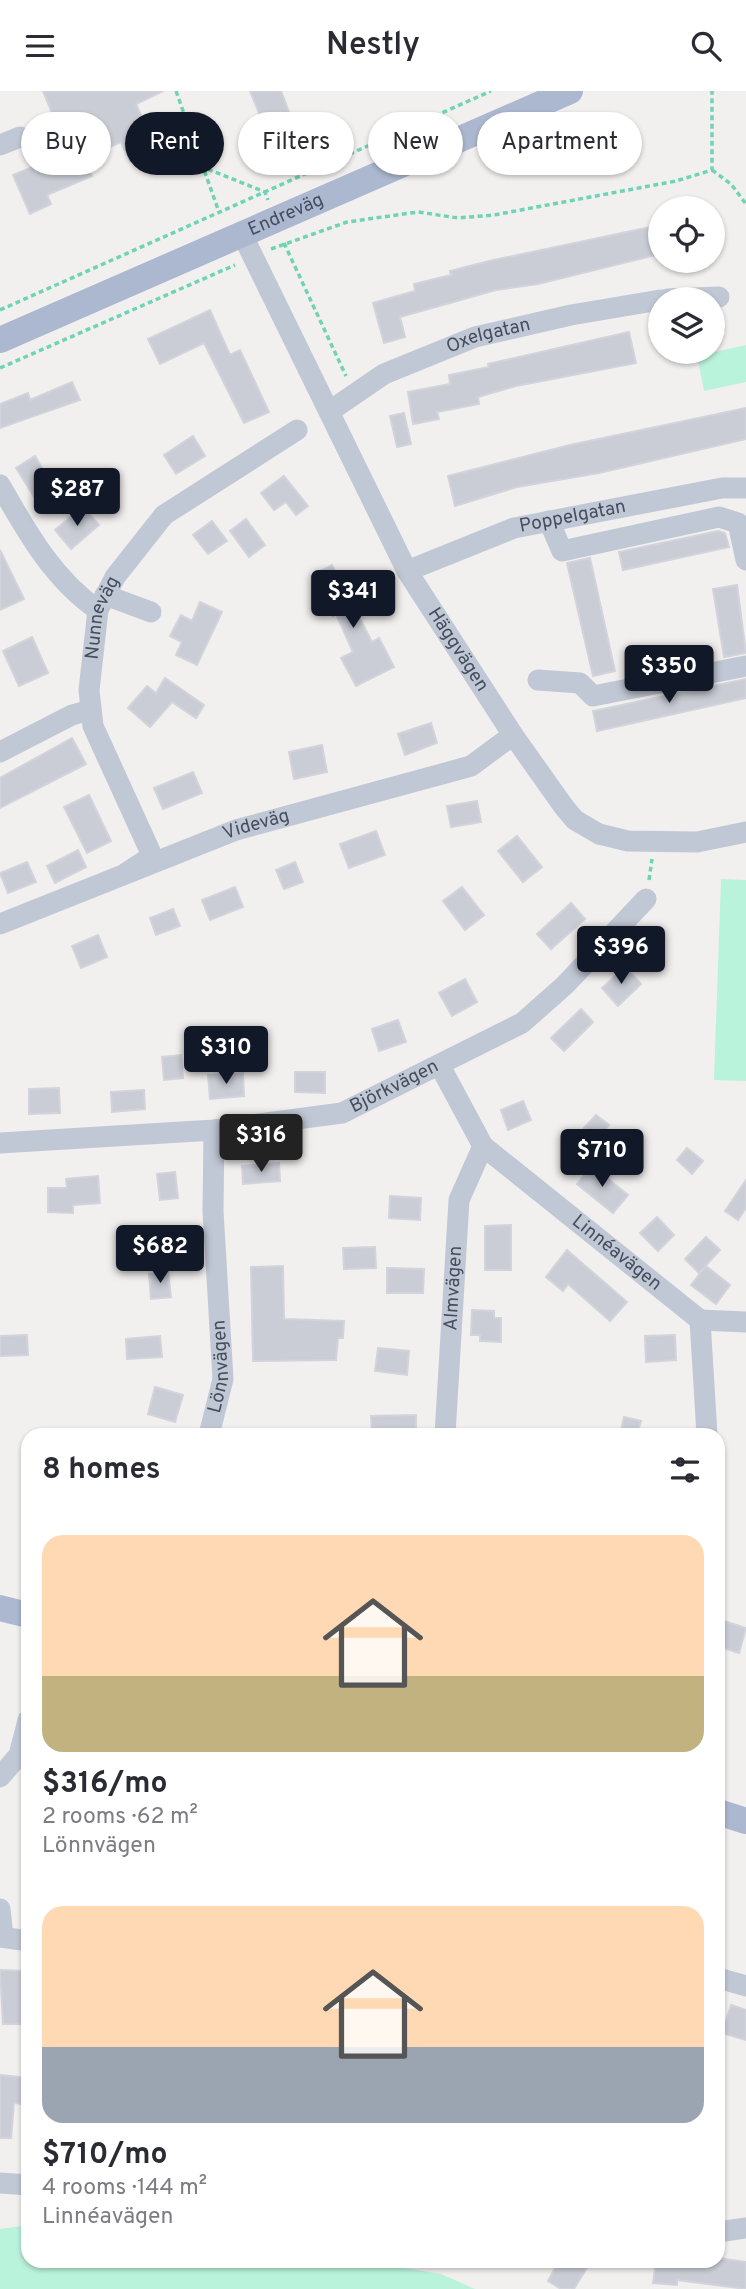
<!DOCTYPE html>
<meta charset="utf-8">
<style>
body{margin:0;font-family:Overpass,sans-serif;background:#f7f7f7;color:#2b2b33;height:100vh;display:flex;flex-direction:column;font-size:26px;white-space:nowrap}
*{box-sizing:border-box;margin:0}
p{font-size:23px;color:#7c7c81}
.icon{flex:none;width:38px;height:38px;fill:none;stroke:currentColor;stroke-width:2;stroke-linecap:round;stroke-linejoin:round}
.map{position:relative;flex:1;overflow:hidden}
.sheet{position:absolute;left:21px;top:1337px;width:704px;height:840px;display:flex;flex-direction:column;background:#fff;border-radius:21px;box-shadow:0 2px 5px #0004}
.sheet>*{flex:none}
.banner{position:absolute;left:21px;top:21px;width:705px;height:63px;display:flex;gap:14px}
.tools{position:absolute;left:648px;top:105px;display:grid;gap:14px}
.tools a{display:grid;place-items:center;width:77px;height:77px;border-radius:50%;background:#fff;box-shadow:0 2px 5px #0004;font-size:35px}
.price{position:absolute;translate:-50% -60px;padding:0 16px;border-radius:7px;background:#111827;color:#fff;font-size:23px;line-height:46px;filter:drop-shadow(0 2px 4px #0008)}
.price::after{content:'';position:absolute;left:50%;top:42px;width:21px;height:16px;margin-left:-10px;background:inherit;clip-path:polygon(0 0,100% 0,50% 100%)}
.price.current{background:#222;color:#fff}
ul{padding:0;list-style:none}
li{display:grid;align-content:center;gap:14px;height:371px;padding:0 21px}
li span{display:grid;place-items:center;height:217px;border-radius:21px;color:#555}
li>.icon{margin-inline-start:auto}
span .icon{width:126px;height:126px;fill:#fffc;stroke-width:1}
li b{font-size:30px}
h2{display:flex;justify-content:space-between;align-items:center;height:84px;padding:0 21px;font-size:30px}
.pill{padding:0 24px;border-radius:32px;background:#fff;box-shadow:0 2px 5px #0004;font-size:24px;line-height:63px}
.pill.current{background:#111827;color:#fff}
header{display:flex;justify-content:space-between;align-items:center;height:91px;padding:0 21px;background:#fff;font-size:32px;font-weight:600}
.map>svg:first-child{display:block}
.green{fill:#baf3db}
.building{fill:#cacdd5;stroke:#d2d3db;stroke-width:2}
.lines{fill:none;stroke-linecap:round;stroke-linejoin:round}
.path{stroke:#6fd4b5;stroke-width:3.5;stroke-dasharray:5 3.5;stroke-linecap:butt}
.minor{stroke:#c1c8d5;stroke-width:21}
.major{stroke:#acb8d0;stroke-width:26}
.labels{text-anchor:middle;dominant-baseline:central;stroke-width:5;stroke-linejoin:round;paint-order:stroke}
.street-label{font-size:19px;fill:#454e5e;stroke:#fff}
</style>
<header><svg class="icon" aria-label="menu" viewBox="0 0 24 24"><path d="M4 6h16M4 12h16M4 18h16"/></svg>Nestly<svg class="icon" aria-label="search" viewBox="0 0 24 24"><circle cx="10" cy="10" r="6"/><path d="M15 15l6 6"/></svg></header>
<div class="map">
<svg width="746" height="2198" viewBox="0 0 746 2198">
<rect width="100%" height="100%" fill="#f2efef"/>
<g class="green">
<path d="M746,254v37l-42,9 -7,-35z"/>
<path d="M721,788l25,1v201l-32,-1z"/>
<path d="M28,2134v36h334l79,13 34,15h-475v-60z"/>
</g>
<g class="building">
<path d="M43,0h120l-27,13 20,46 -26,11 -9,-19 -37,16 8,18 -45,19 4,9 -21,10 -17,-39 46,-19 -5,-12 9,-4z"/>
<path d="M250,0h31l8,21 -26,11z"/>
<path d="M660,134v29l-122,30 -42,6 -96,27 5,20 -21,6 -11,-40 42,-12 -1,-7 37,-9 -1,-4 39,-10z"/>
<path d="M210,219l20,45 10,-5 29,62 -25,11 -40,-80 -44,21 -12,-25z"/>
<path d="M629,241l7,31 -120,23 -38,11 1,7 -42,8 2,7 -26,5 -5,-32 42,-8 -1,-9 40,-8 -1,-3z"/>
<path d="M72,291l8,18 -80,28v-24l28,-11 2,7z"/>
<path d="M746,317v31l-147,34 -82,14 -62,19 -7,-30 122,-31z"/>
<path d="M404,322l7,31 -14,3 -7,-31z"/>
<path d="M193,345l12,20 -29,18 -12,-19z"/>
<path d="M35,365l19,33 -18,11 -20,-32z"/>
<path d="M284,385l24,30 -12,9 -10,-13 -12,8 -13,-17z"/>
<path d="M83,416l16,18 -28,24 -16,-19z"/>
<path d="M246,428l19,26 -16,12 -19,-26z"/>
<path d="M212,430l15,20 -19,13 -15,-19z"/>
<path d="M718,440l7,2 4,14 -106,23 -4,-18z"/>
<path d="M0,459l24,49 -24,11z"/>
<path d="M590,467l25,113 -22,5 -26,-113z"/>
<path d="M332,474l40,77 7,-4 15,29 -38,19 -15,-28 12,-6 -17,-38 -3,2 -22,-40z"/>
<path d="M737,494l9,68 -22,4 -11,-68z"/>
<path d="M200,511l22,10 -25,53 -21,-10 6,-13 -12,-6 11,-21 11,6z"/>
<path d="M32,546l16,36 -29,13 -16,-35z"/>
<path d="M165,587l39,27 -8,13 -24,-16 -22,25 -22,-19 19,-22 9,7z"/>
<path d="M746,588v19l-149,33 -4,-20z"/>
<path d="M431,632l6,20 -32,12 -7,-21z"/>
<path d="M72,647l14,26 -86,44v-30z"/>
<path d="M322,654l5,27 -33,7 -5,-27z"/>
<path d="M193,681l9,21 -39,16 -9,-21z"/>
<path d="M89,704l22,46 -24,12 -23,-46z"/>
<path d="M477,710l4,21 -30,5 -4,-21z"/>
<path d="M376,740l9,24 -36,13 -9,-24z"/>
<path d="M517,745l25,31 -19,15 -25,-31z"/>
<path d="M78,759l8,17 -31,16 -8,-17z"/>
<path d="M27,771l9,20 -28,11 -8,-20z"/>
<path d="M295,771l8,20 -19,7 -8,-19z"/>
<path d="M235,796l8,20 -33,13 -8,-20z"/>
<path d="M462,796l22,28 -19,15 -22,-29z"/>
<path d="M571,812l14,16 -34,30 -14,-15z"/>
<path d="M173,818l7,17 -24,9 -6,-17z"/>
<path d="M98,844l9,22 -26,11 -9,-22z"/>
<path d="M625,876l16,17 -23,22 -16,-18z"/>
<path d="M465,888l12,23 -25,14 -13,-23z"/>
<path d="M581,918l12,13 -29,29 -13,-13z"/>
<path d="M398,929l8,22 -27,9 -7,-22z"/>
<path d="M181,964l2,23 -19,2 -2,-23z"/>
<path d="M295,981h30v21l-30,-1z"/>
<path d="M243,982l1,23 -34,3 -2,-24z"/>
<path d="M59,997l1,25 -31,1v-25z"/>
<path d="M144,999l1,19 -33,3 -1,-20z"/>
<path d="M523,1010l8,19 -23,10 -7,-20z"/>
<path d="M596,1024l13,10 -12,14 -13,-11z"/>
<path d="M687,1057l16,13 -11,13 -15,-14z"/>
<path d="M279,1072l1,18 -37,3 -1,-18z"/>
<path d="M592,1075l36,29 -15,18 -36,-29z"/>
<path d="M175,1081l3,26 -18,2 -3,-26z"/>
<path d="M98,1085l2,27 -27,2v8l-25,-1v-24h19l-1,-9z"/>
<path d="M746,1089v28l-8,12 -13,-9z"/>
<path d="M390,1105l31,2 -1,22 -31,-2z"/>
<path d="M657,1126l17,18 -16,16 -18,-18z"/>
<path d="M511,1134v45h-26v-44z"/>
<path d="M706,1146l14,13 -21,23 -14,-14z"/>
<path d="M375,1156l1,21 -32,1 -1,-21z"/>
<path d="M567,1159l60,52 -17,19 -42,-37 -5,7 -17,-14z"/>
<path d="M283,1175l1,53 60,2 -1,17h-5l-2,22 -83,1 -2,-94z"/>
<path d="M706,1175l24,19 -14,19 -25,-19z"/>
<path d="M387,1177l37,1 -1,24h-36z"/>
<path d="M168,1180l3,26 -20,2 -2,-25z"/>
<path d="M472,1219l22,1v7h7v24l-21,-1v-6h-9z"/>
<path d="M27,1244l1,20 -28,1v-20z"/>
<path d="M675,1244l1,25 -30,2 -1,-26z"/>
<path d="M160,1245l2,21 -35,2 -1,-20z"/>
<path d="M378,1257l31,3 -2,24 -32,-4z"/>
<path d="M155,1296l28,8 -8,27 -27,-8z"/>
<path d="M416,1324v20h-44l-1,-19z"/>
<path d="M624,1326l17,4 -4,14h-17z"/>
<path d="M724,1530l22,7 -7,25 -21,-7z"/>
<path d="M0,1879l26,1 -2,53h-21z"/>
<path d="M731,1914l15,5v30l-24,-7z"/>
<path d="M0,1984l28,3v27l-14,-2 -3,35h-11z"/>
<path d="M718,2167l28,4v27l-69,-9v5l-24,-2 3,-22h62z"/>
<path d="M559,2170h32l-17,28h-13l-13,-8z"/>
</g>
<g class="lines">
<g class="path">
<path d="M176,0l43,121"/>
<path d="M200,75l65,26 3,8"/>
<path d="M712,79l19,14 15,20"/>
<path d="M284,152l62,133"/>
<path d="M271,158l76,-27 71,-10 40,6 36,-3 182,-34 36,-11v-79"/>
<path d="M0,219l491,-219"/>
<path d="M0,277l235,-103"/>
<path d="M649,789l3,-21"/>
</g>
<g class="minor">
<path d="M0,54l20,-8"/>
<path id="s1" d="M242,143l165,337 106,164 51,72 11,13 24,14 29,7 69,1 49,-10"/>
<path d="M667,208l52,-2"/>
<path id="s2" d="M330,320l54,-37 91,-37 96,-22 89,-15"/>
<path d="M0,394c27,47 53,94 98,125"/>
<path d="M549,430l13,30 157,-34 19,6 8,37"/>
<path id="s3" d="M407,480l107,-43 208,-40h24"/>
<path d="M105,504l46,17"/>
<path d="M538,589l42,3 13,13 153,-30"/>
<path d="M0,661l72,-37 18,-5"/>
<path id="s4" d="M126,782l23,-15 1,-7 -57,-125 -4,-36 9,-80 17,-33 49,-62 133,-85"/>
<path id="s5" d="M0,833l236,-94 235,-64 42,-31"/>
<path id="s6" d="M440,975l43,80 217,174 7,115"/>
<path id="s7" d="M0,1052l214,-13 128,-17 180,-90 43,-38 81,-86"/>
<path d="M700,1229l46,2"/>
<path id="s8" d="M209,1344l14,-56 -10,-168 1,-81"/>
<path id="s9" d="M445,1344l14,-235 24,-54"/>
<path d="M0,1686l19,-22 9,-35"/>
<path d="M0,1818l3,28"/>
<path d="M0,1846l28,4"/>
<path d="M718,1887l28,8"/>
<path d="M0,2092l28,2"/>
<path d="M718,2141l28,-4"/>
</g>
<g class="major">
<path id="s10" d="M0,249l570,-249"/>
<path d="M0,1517l28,7"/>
<path d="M718,1721l28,9"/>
</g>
</g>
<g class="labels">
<g class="street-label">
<text stroke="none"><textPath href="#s10" startOffset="312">Endreväg</textPath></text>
<text stroke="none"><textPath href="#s2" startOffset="177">Oxelgatan</textPath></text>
<text stroke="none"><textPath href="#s3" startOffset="175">Poppelgatan</textPath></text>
<text stroke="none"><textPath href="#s4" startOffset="282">Nunneväg</textPath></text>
<text stroke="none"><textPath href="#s1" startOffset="469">Häggvägen</textPath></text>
<text stroke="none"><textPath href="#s5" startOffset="275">Videväg</textPath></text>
<text stroke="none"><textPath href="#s7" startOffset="402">Björkvägen</textPath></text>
<text stroke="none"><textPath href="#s6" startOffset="262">Linnéavägen</textPath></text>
<text stroke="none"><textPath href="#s9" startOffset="147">Almvägen</textPath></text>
<text stroke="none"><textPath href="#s8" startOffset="70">Lönnvägen</textPath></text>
</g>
</g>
</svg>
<div class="tools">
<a><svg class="icon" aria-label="locate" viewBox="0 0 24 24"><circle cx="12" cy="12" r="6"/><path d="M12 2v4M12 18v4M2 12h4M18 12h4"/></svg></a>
<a><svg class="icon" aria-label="layers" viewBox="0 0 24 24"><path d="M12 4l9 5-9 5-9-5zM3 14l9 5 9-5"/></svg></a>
</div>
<b class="price" style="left:77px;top:437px">$287</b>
<b class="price" style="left:353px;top:539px">$341</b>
<b class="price" style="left:669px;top:614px">$350</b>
<b class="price" style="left:621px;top:895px">$396</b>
<b class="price" style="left:226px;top:995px">$310</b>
<b class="price current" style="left:261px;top:1083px">$316</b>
<b class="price" style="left:602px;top:1098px">$710</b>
<b class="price" style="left:160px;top:1194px">$682</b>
<div class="banner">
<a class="pill">Buy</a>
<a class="pill current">Rent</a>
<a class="pill">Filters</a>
<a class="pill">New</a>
<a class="pill">Apartment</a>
</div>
<section class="sheet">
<h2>8 homes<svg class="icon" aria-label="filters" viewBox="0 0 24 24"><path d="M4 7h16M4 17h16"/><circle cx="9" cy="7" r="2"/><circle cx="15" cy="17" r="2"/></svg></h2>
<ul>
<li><span style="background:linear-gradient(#ffd9b3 65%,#c2b280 0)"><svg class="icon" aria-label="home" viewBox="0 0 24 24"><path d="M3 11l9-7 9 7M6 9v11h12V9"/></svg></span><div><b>$316/mo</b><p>2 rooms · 62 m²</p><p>Lönnvägen</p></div></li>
<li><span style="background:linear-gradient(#ffd9b3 65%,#9aa5b1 0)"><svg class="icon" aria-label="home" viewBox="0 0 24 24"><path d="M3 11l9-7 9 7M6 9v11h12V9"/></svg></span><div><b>$710/mo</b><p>4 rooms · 144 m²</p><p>Linnéavägen</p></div></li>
</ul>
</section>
</div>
